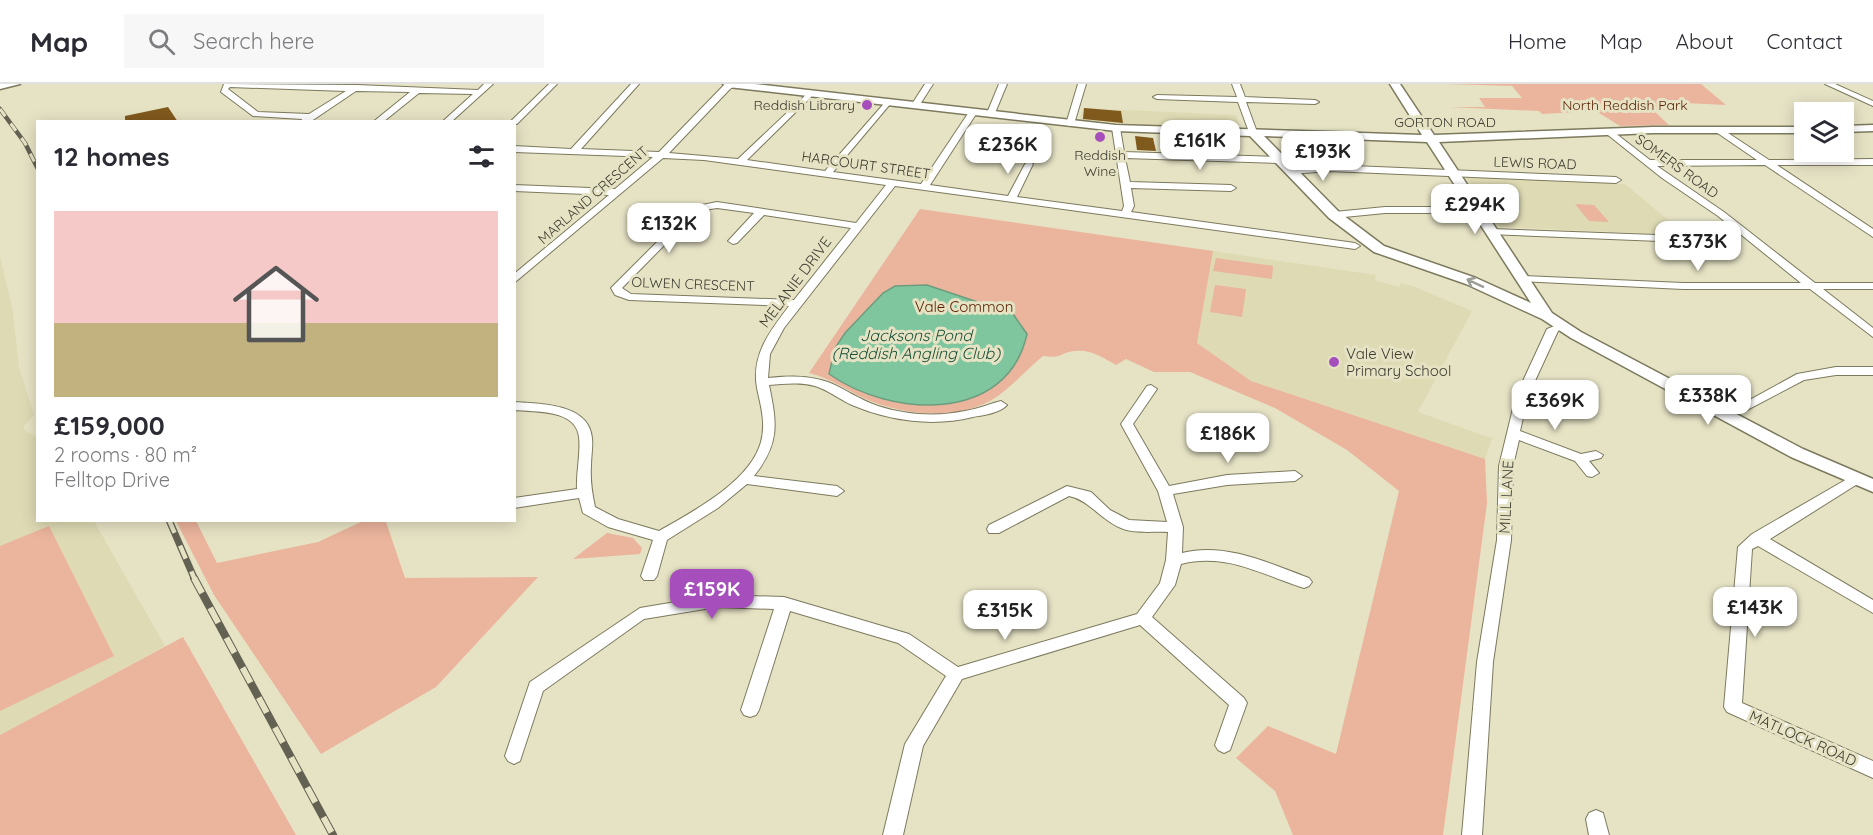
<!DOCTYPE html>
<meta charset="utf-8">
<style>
body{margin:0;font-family:Quicksand,sans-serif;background:#f7f7f7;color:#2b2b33;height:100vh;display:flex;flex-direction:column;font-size:22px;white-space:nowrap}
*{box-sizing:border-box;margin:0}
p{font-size:20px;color:#7c7c81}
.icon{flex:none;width:33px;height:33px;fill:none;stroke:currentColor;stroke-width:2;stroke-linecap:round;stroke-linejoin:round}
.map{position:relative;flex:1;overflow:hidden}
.sheet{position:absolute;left:36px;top:36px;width:480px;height:402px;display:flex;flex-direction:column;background:#fff;border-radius:0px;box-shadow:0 3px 15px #0003}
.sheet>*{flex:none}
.buttons{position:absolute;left:1794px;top:18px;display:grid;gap:12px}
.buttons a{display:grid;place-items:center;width:60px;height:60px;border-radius:0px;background:#fff;box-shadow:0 3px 15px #0003;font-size:30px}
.price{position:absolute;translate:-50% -51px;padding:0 14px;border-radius:12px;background:#fff;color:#222;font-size:20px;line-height:39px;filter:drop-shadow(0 2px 3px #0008)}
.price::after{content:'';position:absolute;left:50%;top:36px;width:18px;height:14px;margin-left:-9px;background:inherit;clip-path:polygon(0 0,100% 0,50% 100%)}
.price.current{background:#a64fbc;color:#fff}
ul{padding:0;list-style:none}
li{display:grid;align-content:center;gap:12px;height:318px;padding:0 18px}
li+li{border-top:2px solid #e1e1e2}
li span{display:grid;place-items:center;height:186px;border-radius:0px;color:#555}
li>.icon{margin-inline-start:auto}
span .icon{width:108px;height:108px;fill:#fffc;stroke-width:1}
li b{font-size:26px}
h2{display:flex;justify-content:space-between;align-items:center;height:72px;padding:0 18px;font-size:26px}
header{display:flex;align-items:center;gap:36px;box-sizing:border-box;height:84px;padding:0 30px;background:#fff;border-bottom:2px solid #e1e1e2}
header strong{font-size:28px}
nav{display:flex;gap:33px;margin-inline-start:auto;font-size:21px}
.search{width:420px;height:54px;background:#f7f7f7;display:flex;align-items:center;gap:15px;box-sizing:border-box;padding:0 21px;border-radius:0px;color:#7c7c81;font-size:22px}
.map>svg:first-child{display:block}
.built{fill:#dedab4}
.green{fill:#ebb49c}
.water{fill:#7fc69f;stroke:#6c9d7e;stroke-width:1.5}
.building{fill:#80591d}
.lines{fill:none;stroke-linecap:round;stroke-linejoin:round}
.street-casing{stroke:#7c795d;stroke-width:2}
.secondary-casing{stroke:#7c795d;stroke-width:3}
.street{fill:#fff;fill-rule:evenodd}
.secondary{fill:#fff;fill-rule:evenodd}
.rail-far2-casing{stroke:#636151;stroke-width:4.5}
.rail-far1-casing{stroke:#636151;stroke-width:7}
.rail-casing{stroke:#636151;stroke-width:8}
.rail-far2{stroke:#e6e3c5;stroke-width:3;stroke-dasharray:9;stroke-linecap:butt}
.rail-far1{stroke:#e6e3c5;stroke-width:4.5;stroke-dasharray:14;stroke-linecap:butt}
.rail{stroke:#e6e3c5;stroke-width:6;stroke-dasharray:17;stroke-linecap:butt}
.oneway{stroke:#9e9e98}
.poi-dot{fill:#a64fbc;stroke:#e6e3c5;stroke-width:2}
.labels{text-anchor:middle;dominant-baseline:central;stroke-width:6;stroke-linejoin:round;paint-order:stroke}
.far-poi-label{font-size:14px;fill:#3e3c30;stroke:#e6e3c5;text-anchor:end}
.far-park-label{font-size:14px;fill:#5a1e00;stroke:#e6e3c5}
.far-street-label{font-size:14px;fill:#3e3c30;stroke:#e6e3c5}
.street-label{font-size:15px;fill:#3e3c30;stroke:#e6e3c5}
.park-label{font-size:15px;fill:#5a1e00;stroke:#e6e3c5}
.poi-label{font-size:15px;fill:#3e3c30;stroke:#e6e3c5;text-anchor:start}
.water-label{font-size:16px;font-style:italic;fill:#184f36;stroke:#e6e3c5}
</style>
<header>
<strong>Map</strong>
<div class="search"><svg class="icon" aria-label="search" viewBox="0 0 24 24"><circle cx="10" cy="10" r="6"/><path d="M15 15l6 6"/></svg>Search here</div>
<nav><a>Home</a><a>Map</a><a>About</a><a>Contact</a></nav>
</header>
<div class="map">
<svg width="1873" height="751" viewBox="0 0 1873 751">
<rect width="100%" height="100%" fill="#e6e3c5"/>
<g class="built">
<path d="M1083,24l153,7 3,10 -72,1 -87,-6z"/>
<path d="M1466,93l159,7 61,51 -186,-8z"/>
<path d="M1213,167l163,24 -1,5 24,7 2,-4 14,4 57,24 -54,101 81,29 -7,-2 -7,20 -234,-78 -54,-38z"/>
<path d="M0,173l12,49 7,61 15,48 -10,11v4l12,7 1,4 1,79 56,1 71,125 -165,89z"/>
</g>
<g class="green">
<path d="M1446,0h255l25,21 -63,-3 7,8h-17l16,15 -49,1 -24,-15 -54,3 -3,-3 -90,-4h36l-6,-9h43l-10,-12z"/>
<path d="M1575,120l19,1 15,17 -20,-1z"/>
<path d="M920,125l293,42 -16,92 54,38 234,78 2,44 -44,332h-150l-18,-44 -39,-33 32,-32 68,28 63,-263 -52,-41 -72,-42 -85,-36h-36l-28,-13 -10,6c-12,-7 -26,-16 -41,-14 -15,1 -12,8 -32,5 -17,14 -34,34 -53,45 -36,19 -86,14 -122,-1 -20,-9 -38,-22 -59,-27z"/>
<path d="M1216,174l57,8 -1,13 -59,-8z"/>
<path d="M1215,201l31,4 -4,28 -32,-5z"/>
<path d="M176,437h20l21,42 101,-21 45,-21 23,1 19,56 133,-1 -102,110 -115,67 -107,-159z"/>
<path d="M49,442l65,130 -114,55v-165z"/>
<path d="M607,449l26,5 9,10 -2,6 -67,5z"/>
<path d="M183,553l113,198h-296v-100z"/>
</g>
<path class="water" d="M927,201l86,29 14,20c-20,91 -137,83 -198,40l6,-26 10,-15 38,-40 12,-7z"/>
<g class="building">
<path d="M168,23l10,15h-53v-6z"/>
<path d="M1084,24l37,3 2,12 -40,-4z"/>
<path d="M1135,52l18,2 3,13 -19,-1z"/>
</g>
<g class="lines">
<g class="street-casing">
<g id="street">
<path d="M224,0l133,1 121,5 6,-6h9l-42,38h-9l31,-28 -54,-1 -36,29h-10l37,-30 -54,-1 -46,31h-9l1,-3 -49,-3 -32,-24zM230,3l116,4 -37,23 -51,-2 -30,-23z"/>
<path d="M549,0h8l-40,40 -7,-2z"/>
<path d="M631,0h8l-58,65 78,3 65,-67 14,-1 -8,5 -61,64 69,6 72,-68 4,2 -1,2 -66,65 78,11 63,-72 4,2 -1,2 -58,69 88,12 50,-75h3l4,2 -48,74 78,11 17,-32 4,-3 4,3 -16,33 105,14 2,-5 -12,-78 4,-3 4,3 4,24 155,5 4,3 -4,3 -154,-5 5,24 101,3 5,3 -5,3 -100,-3 3,18 -3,6 224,31 5,3 -5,3 -460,-63 -111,142 -14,26 -2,24c20,-2 40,-3 60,4 17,7 32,18 50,24 28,9 59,11 87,5 13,-2 24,-7 36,-10l6,4c-7,8 -23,10 -34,12 -40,10 -83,4 -121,-12 -13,-6 -24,-15 -37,-19 -15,-4 -31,-2 -46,-1 8,39 11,58 -15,91l83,10 7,5 -7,5 -90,-12 -29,24 -51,32 -10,36 -3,4h-10l-3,-4 12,-36 -45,-13 -25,-14 -4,-15 -65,10v-10l63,-9c-1,-17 4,-35 2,-52 -3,-28 -44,-25 -65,-27v-8c26,2 75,1 78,36 1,9 -1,18 -1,28 -1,14 1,27 4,41l23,12 41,12c33,-19 91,-49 102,-89 5,-19 0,-35 -4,-54 -6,-33 13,-57 32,-82l-160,-6 -14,-5 -4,-7 81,-81 25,-5 139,21 30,-38 -182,-25 -41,-2 -149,125v-9l95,-79 -95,-4v-6l101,4 38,-32 -139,-5v-6l57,3zM717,124l37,5 -26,28 5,3 4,-1 27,-28 87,13 -57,72 -163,-6 -9,-6 76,-77z"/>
<path d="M925,0h8l-14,22h-6l-1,-2z"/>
<path d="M999,0h8l-12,29 -7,2 -1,-2z"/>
<path d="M1078,0h8l-12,40 -4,2 -4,-2z"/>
<path d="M1232,0h8l5,13 70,3 4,2 -4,2 -69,-2 11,30 -4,3 -4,-3 -11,-30 -81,-3 -4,-2 4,-2 80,2z"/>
<path d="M1825,0h10l38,17v5z"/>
<path d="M1719,43l50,33 104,-1v6h-96l96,64v8l-108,-72 -108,1 67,46 91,71h58v6h-50l50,39v9l-63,-48h-127l-164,-8v-4l4,-1 160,7h118l-83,-67 -56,-38 -59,-47 7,-2 40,31h107l-41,-28v-4z"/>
<path d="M1329,81l287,12 5,3 -5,3 -287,-12 -38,3 -5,-3 5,-3z"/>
<path d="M1385,123h92l5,3 -5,3h-92l-51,5 -5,-3 5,-3z"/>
<path d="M1492,145l192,7 5,3 -5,3 -196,-8v-4z"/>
<path d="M1562,239l6,3 -10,5 -30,65 -8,35 61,23 15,-3 7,4 -2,3 -12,3 10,12 -7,4 -5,-1 -12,-15 -56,-21 -6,26 -2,74 -18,122 -11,173h-20l15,-173 20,-122 2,-74 17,-70 31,-67z"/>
<path d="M1836,283h37v8h-37l-32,5 -57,30h-8l-2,-3 60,-33z"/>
<path d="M1151,301l6,4 -24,35 36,62 58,-11 68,-4 7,5 -7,5 -68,4 -54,9 10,33 -1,26c43,-11 87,10 127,25l3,4 -3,4 -5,2c-41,-13 -79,-36 -123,-24l-6,21 -23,32 92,81 3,5 -17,47 -6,3 -6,-3 -3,-5 14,-40 -89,-80 -178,54 -39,67 -20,89h-20l22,-91 41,-68 -48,-33 -108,-32 -31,99 -3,5 -6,2 -6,-2 -3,-5 33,-101 -57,-2 -73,12 -101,72 -23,70 -6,3 -6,-3 -3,-5 25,-74 110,-74 77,-13 67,2 125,37 49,33 179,-53 23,-31 6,-23 2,-28c-14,-1 -34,2 -47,-4 -20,-8 -32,-28 -52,-32l-70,37h-10l-2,-4 2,-4 78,-39 24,6 19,18 19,10 38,2 -9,-31 -37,-67 26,-38z"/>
<path d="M1854,391l5,2 2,3 -2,3 -89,56 103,61v13l-115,-67 -6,3 -10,154 131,58v17l-146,-66 -3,-5 14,-160 14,-13z"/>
<path d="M1596,726l7,3 6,22h-20l-3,-16 3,-6z"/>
</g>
</g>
<g class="secondary-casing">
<g id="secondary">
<path d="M0,0h20l-20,5z"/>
<path d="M723,0h32l361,41 306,10 -32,-51h10l34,51 219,-8h151v6h-151l-214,9 113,171 29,19 222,117 70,30v13l-82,-35 -220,-119 -29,-19 -76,-35 -92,-32 -45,-34 -79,-82 -134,-5 -388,-44zM1264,52l163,6 104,161 -55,-25 -92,-32 -45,-34z"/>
<path d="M1873,41v6l-29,1v-6z"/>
</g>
</g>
<use href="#street" class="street"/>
<use href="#secondary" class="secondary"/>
<g class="rail-far2-casing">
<path id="rail-far2" d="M0,25l25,34 13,26"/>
</g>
<g class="rail-far1-casing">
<path id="rail-far1" d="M169,436l26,60"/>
</g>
<g class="rail-casing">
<path id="rail" d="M194,494l139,257"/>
</g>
<use href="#rail-far2" class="rail-far2"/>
<use href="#rail-far1" class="rail-far1"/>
<use href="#rail" class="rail"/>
</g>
<defs><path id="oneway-shaft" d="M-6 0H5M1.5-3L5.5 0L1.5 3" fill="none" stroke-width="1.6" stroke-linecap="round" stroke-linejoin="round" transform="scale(1.5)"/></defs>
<use class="oneway" href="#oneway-shaft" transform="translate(1475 199) rotate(-155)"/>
<g class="poi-dot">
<circle cx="867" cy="21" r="6"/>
<circle cx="1100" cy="53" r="6"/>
<circle cx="1334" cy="278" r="6"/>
</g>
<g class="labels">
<g class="far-poi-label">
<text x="855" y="21">Reddish Library</text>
<text x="1100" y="71" text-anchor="middle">Reddish<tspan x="1100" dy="16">Wine</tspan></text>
</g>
<g class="far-park-label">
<text x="1625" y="21">North Reddish Park</text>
</g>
<g class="far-street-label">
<text x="1445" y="38">GORTON ROAD</text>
<text transform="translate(1535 79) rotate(2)">LEWIS ROAD</text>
<text transform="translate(866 81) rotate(8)">HARCOURT STREET</text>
<text transform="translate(1677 82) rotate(36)">SOMERS ROAD</text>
<text transform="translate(593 111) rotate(-41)">MARLAND CRESCENT</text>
<text transform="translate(693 200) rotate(2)">OLWEN CRESCENT</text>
</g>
<g class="street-label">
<text transform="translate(795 198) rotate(-53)">MELANIE DRIVE</text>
<text transform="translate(1506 413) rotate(-87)">MILL LANE</text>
<text transform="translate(1803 654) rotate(24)">MATLOCK ROAD</text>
</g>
<g class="park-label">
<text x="964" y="222">Vale Common</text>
</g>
<g class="poi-label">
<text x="1346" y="269">Vale View<tspan x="1346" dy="17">Primary School</tspan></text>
</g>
<g class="water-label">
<text x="916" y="251">Jacksons Pond<tspan x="916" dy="18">(Reddish Angling Club)</tspan></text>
</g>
</g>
</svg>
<div class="buttons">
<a><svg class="icon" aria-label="layers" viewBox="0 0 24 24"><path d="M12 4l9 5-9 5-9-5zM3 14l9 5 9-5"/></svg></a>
</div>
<b class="price" style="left:1200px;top:87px">£161K</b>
<b class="price" style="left:1008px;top:91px">£236K</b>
<b class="price" style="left:1323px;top:98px">£193K</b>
<b class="price" style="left:1475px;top:151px">£294K</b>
<b class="price" style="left:669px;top:170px">£132K</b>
<b class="price" style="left:1698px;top:188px">£373K</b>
<b class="price" style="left:1708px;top:342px">£338K</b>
<b class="price" style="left:1555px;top:347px">£369K</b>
<b class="price" style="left:1228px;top:380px">£186K</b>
<b class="price current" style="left:712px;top:536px">£159K</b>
<b class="price" style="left:1755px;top:554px">£143K</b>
<b class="price" style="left:1005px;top:557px">£315K</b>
<section class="sheet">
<h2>12 homes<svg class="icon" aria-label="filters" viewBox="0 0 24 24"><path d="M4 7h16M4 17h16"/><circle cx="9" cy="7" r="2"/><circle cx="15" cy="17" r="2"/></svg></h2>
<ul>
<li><span style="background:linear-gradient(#f6c9c9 60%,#c2b280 0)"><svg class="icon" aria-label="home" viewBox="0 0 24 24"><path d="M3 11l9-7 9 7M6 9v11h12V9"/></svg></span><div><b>£159,000</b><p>2 rooms · 80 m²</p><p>Felltop Drive</p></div></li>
</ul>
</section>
</div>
